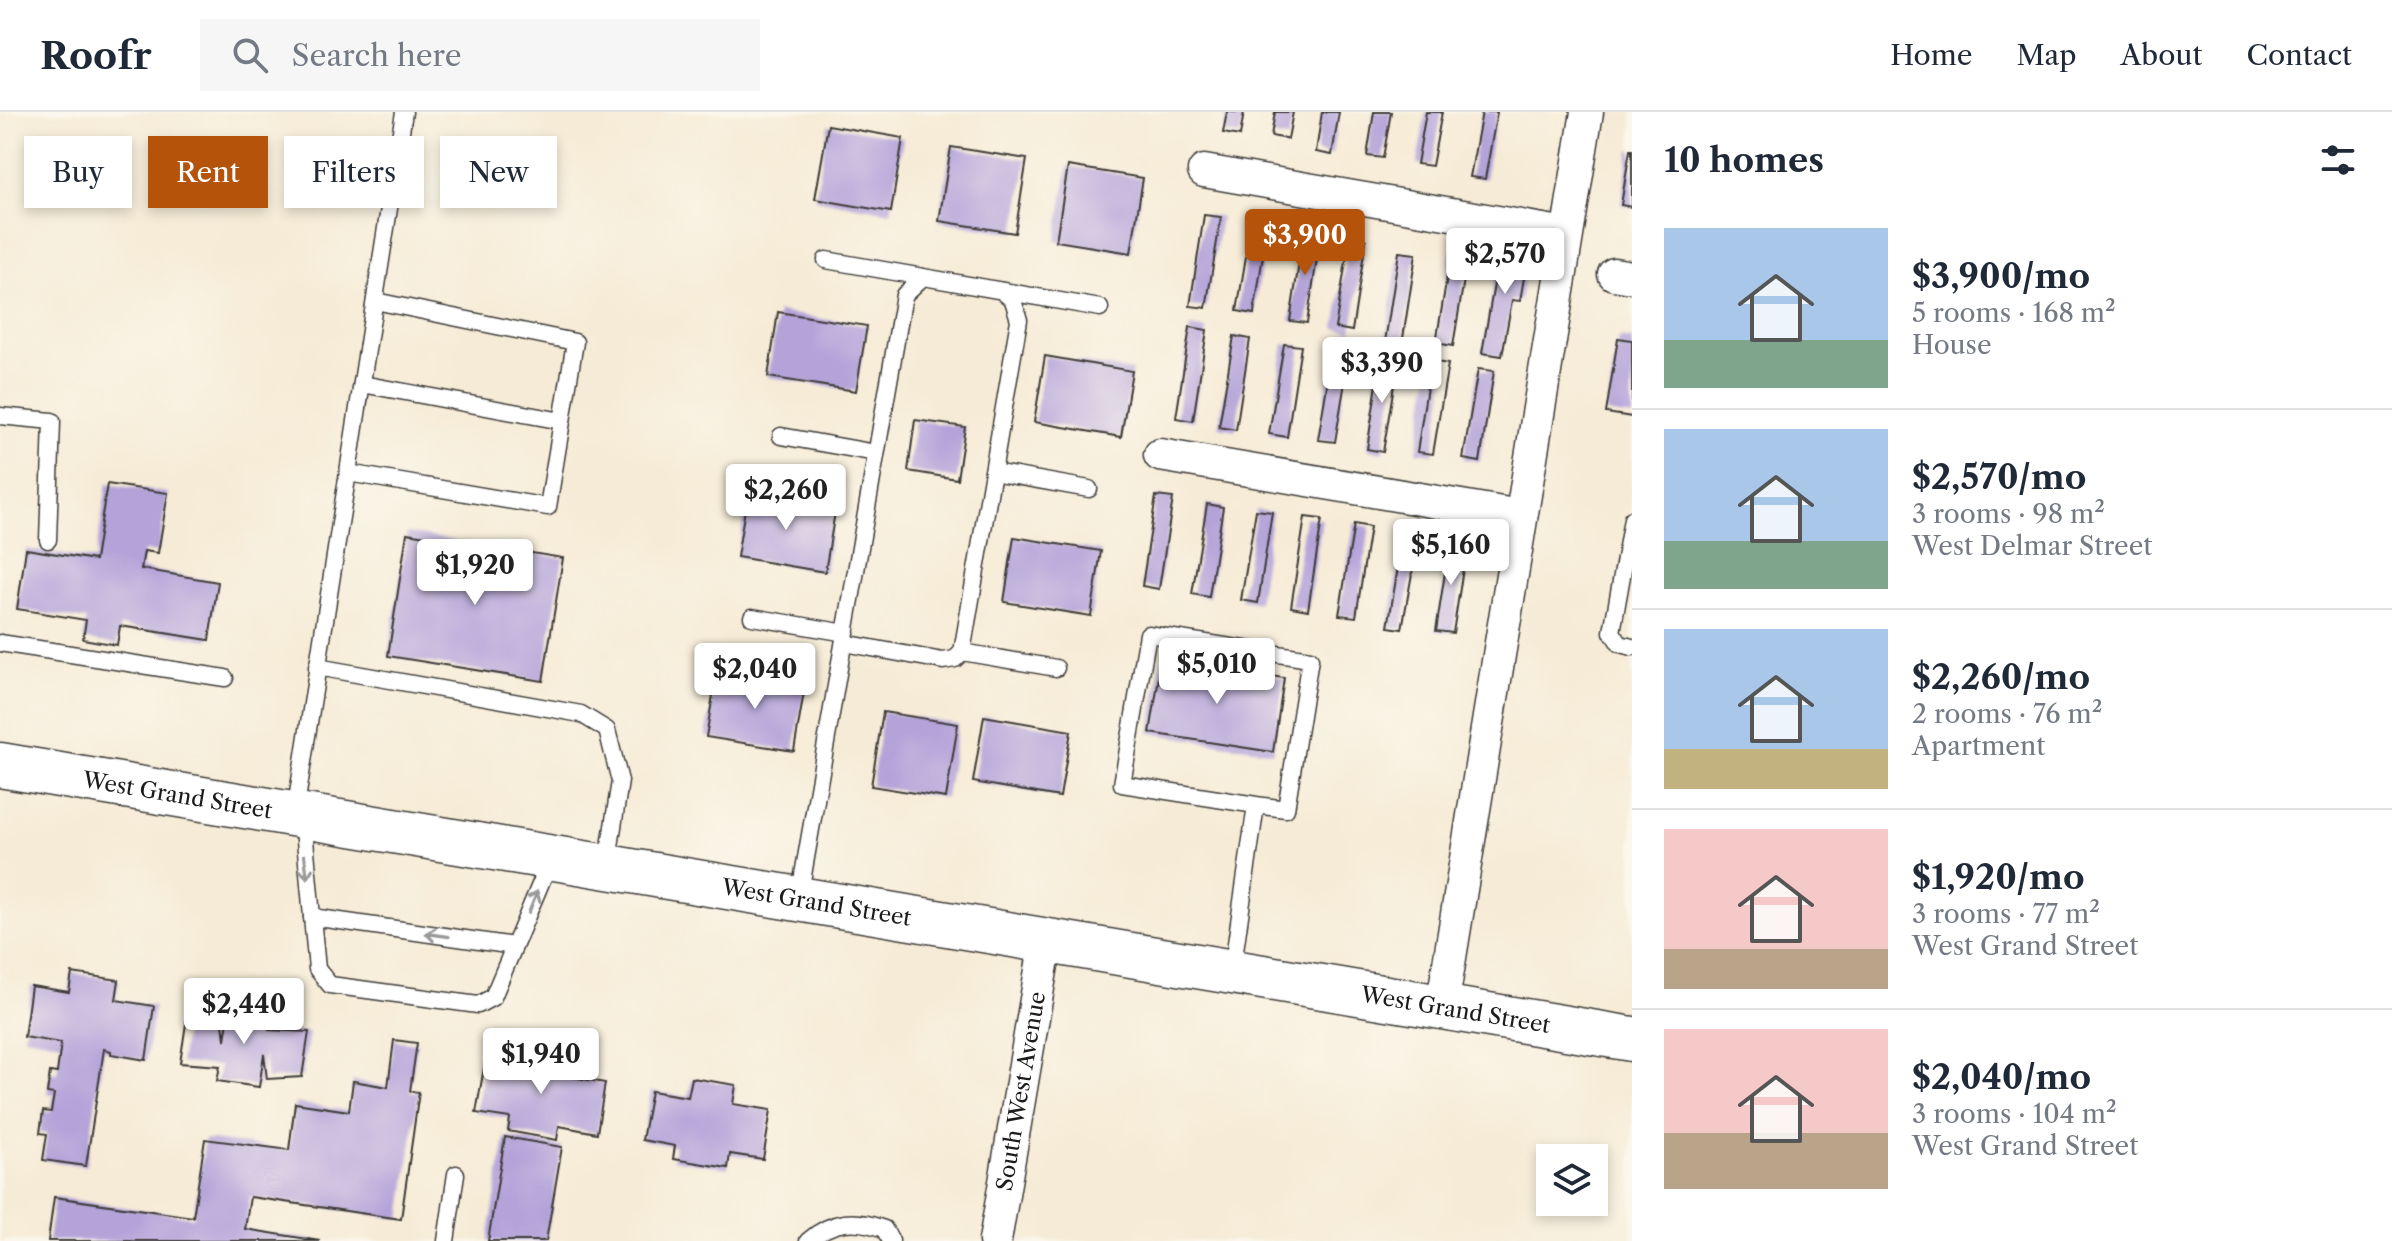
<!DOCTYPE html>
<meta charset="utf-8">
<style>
body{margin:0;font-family:"Libre Caslon Text",serif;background:#f6f6f7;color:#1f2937;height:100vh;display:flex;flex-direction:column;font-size:30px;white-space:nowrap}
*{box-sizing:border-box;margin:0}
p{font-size:26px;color:#747a83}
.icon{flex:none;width:44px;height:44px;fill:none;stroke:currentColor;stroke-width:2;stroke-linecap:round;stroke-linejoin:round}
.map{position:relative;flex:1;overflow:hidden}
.sheet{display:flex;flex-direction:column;background:#fff;width:760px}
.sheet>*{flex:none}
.banner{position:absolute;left:24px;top:24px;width:760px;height:72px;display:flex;gap:16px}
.tools{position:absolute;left:1536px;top:1032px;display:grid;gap:16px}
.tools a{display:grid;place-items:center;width:72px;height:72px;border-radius:0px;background:#fff;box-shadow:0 4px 12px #0003;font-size:40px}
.price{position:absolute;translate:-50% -68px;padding:0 18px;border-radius:8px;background:#fff;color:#222;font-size:26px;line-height:52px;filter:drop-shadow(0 2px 4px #0008)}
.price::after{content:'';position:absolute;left:50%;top:48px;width:24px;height:18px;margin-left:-12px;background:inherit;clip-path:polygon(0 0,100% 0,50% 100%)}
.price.on{background:#b45309;color:#fff}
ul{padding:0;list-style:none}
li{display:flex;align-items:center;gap:24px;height:200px;padding:0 32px}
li+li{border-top:2px solid #e0e1e3}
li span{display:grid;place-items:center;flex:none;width:224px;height:160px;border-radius:0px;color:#555}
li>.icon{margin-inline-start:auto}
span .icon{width:96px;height:96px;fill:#fffc;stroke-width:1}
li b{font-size:34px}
h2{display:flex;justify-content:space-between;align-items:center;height:96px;padding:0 32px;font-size:34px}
.chip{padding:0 28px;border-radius:0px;background:#fff;box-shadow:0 4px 12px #0003;font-size:28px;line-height:72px}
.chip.on{background:#b45309;color:#fff}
header{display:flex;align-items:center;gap:48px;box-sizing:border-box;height:112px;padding:0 40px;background:#fff;border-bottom:2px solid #e0e1e3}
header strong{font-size:38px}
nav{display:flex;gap:44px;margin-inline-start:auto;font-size:28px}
.search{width:560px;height:72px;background:#f6f6f7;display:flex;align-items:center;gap:20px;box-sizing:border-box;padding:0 28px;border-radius:0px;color:#747a83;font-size:30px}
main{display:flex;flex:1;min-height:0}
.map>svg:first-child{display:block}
.building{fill:#b3a3d9}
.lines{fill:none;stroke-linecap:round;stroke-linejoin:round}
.lane-casing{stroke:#3d3b38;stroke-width:19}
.street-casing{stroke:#3d3b38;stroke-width:35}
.secondary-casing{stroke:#3d3b38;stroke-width:47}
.lane{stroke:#fff;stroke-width:16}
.street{stroke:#fff;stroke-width:32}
.secondary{stroke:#fff;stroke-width:44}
.oneway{stroke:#999}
.labels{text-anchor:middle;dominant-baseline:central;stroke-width:6;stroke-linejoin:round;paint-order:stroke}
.street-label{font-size:22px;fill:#1c1c1c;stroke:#fbf7ec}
</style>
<header>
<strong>Roofr</strong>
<div class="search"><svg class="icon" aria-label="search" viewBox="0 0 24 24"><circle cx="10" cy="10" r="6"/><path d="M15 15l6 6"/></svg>Search here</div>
<nav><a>Home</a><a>Map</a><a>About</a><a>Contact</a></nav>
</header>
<main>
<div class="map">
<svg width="1632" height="1129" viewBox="0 0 1632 1129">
<rect width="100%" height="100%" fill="#fbf7ec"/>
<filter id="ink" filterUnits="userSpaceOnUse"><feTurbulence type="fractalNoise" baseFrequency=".0125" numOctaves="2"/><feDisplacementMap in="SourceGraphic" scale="16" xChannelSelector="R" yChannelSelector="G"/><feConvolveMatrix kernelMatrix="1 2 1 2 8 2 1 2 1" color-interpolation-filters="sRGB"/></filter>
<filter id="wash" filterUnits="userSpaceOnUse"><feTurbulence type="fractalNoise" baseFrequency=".006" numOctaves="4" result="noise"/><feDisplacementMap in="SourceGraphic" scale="32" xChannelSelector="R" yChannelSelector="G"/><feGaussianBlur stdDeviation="1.8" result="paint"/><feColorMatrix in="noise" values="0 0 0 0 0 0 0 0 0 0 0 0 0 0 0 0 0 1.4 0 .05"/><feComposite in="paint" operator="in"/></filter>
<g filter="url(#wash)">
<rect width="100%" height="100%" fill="#f6ebd6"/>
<g id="blocks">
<g class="building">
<path d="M1227,0h17l-4,24 -17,-3z"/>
<path d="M1275,0h18l-5,27 -17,-3z"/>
<path d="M1322,0h17l-7,43 -16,-3z"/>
<path d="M1374,0h17l-8,46 -16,-2z"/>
<path d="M1426,0h16l-10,54 -15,-2z"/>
<path d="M1482,0h15l-12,67 -15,-2z"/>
<path d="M828,13l75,13 -12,74 -76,-13z"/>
<path d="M951,35l76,12 -12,74 -76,-12z"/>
<path d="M1630,38h2v57l-11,-2z"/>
<path d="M1068,54l75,12 -12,75 -75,-12z"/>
<path d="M1204,103l17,2 -15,91 -16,-2z"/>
<path d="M1252,108l16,3 -14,91 -17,-3z"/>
<path d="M1304,118l17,3 -14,90 -17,-2z"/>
<path d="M1350,125l16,3 -14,91 -17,-3z"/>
<path d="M1501,132l28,5 -9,52 -8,-1 -10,56 -20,-3z"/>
<path d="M1399,140l17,2 -14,91 -17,-3z"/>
<path d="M1451,140l17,3 -15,91 -17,-3z"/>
<path d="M778,200l89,14 -11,65 -88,-14z"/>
<path d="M1190,215l17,3 -14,91 -17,-3z"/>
<path d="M1234,224l16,3 -14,91 -17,-3z"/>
<path d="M1618,226l14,2v77l-26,-4z"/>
<path d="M1284,232l17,2 -14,91 -18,-3z"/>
<path d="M1333,237l17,3 -15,90 -17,-2z"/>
<path d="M1045,244l87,15 -11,66 -87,-15z"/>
<path d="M1381,246l17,3 -15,91 -16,-3z"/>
<path d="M1431,249l17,3 -15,90 -16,-2z"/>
<path d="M1478,257l16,2 -14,91 -17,-3z"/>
<path d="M915,308l50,7 -8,52 -49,-8z"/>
<path d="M107,372l61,9 -10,60 -14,-2 -3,18 77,13 -9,58 -89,-14 -3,19 -34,-6 3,-19 -69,-11 9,-60 69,11z"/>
<path d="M748,379l88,15 -11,66 -88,-15z"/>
<path d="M1156,384l17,2 -14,91 -17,-3z"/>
<path d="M1207,392l16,3 -14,90 -17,-3z"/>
<path d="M1256,398l16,2 -14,91 -17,-3z"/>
<path d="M1305,405l17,2 -14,91 -17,-3z"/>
<path d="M1354,412l16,3 -14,90 -17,-2z"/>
<path d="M407,421l156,25 -20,123 -155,-25z"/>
<path d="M1014,425l87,14 -10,65 -87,-14z"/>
<path d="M1450,428l17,3 -14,90 -17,-2z"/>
<path d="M1402,431l15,3 -15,83 -14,-2z"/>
<path d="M1162,547l122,19 -11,74 -123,-19z"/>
<path d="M717,559l88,15 -11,65 -88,-14z"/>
<path d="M883,600l75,12 -12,74 -75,-12z"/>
<path d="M984,604l87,15 -11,66 -87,-15z"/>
<path d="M72,861l47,7 -3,20 38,6 -8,54 -35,-6v-3l-7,-2 -18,117 -43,-6 4,-26 -7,-1 3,-22 8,1 3,-18 -7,-1 3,-21 7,1 4,-30 -37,-6 7,-51 38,6z"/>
<path d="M231,888l41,7 -3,23 40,2 -7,45 -35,2 -3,-25 -5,33 -42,-6 3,-15 -40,-3 7,-46 35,-2 3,25z"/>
<path d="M394,928l23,3 -7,48 9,1 -18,127 -151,-22 -5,32 75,12h-272l6,-44 139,20 12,-78 84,11 6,-47 54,8 4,-30 35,6z"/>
<path d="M526,938l45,8 -4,18 38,7 -8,50 -38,-7 -2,14 -49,-9 2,-13 -34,-5 9,-51 37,7z"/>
<path d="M692,966l44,7 -3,19 38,6 -8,49 -33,-5 -2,14 -55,-9 2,-13 -33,-6 9,-49 37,6z"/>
<path d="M505,1025l57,10 -16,94h-58z"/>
</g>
</g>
</g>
<g filter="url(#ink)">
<use href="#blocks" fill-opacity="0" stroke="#3d3b38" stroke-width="2"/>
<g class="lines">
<g class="lane-casing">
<g id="lane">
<path d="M826,148l274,48"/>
<path d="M362,272l200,37"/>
<path d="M0,304l52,5 -4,119"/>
<path d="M781,324l95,17"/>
<path d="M993,360l96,17"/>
<path d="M348,361l200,34 27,-165 -200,-41"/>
<path d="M1632,407l-20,113 8,12 12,3"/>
<path d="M752,505l94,16"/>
<path d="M0,531l225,35"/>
<path d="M844,531l99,18 12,-2 7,-7 57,-332 -6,-20 -11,-9"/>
<path d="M962,540l94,16"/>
<path d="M317,555l264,47 26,16 13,51 -13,85"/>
<path d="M295,701l109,-701"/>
<path d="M303,706l9,99"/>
<path d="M799,786l105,-603 19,-18"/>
<path d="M514,834l-202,-29 5,52 13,16 148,20 15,-8 57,-136"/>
<path d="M1232,859l24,-166 -134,-21 26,-150 162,25 -24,150 -30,-4"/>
<path d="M446,1129l10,-67"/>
<path d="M808,1129c24,-21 47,-23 76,-12l7,12"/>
</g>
</g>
<g class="street-casing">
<g id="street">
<path d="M1204,59l362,63"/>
<path d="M1614,162l18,3"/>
<path d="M1160,343l360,61"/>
<path d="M1442,895l145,-895"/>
<path id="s1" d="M995,1129l51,-300"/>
</g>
</g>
<g class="secondary-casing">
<g id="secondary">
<path id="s2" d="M0,653l1632,274"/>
</g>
</g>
<use href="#lane" class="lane"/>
<use href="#street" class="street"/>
<use href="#secondary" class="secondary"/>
</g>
<defs><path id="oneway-shaft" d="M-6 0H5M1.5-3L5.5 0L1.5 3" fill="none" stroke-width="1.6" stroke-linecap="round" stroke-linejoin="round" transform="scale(2)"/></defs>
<g class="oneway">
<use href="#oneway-shaft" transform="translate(306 755) rotate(83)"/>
<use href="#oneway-shaft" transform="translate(533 790) rotate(-68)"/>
<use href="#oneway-shaft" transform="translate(437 823) rotate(-172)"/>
</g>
</g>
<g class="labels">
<g class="street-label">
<text stroke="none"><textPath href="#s2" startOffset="180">West Grand Street</textPath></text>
<text stroke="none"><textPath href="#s2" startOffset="828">West Grand Street</textPath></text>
<text stroke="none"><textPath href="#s2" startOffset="1476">West Grand Street</textPath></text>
<text stroke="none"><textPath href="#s1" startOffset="152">South West Avenue</textPath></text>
</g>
</g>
</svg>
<div class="tools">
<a><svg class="icon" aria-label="layers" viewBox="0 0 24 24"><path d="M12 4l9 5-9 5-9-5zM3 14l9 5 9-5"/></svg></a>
</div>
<b class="price on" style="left:1305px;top:165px">$3,900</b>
<b class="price" style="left:1505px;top:184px">$2,570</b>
<b class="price" style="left:1382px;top:293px">$3,390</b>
<b class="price" style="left:786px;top:420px">$2,260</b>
<b class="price" style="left:1451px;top:475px">$5,160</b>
<b class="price" style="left:475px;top:495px">$1,920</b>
<b class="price" style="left:1217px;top:594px">$5,010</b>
<b class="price" style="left:755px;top:599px">$2,040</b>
<b class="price" style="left:244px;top:934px">$2,440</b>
<b class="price" style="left:541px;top:984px">$1,940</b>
<div class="banner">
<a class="chip">Buy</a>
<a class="chip on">Rent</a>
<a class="chip">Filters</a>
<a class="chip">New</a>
</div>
</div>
<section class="sheet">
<h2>10 homes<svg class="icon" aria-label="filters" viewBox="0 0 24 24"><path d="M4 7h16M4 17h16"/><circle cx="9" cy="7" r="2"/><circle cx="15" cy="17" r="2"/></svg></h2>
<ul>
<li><span style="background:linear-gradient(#a9c7e8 70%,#7fa58c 0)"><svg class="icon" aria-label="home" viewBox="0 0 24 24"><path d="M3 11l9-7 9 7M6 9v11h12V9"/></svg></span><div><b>$3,900/mo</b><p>5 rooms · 168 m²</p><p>House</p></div></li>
<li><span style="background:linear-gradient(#a9c7e8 70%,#7fa58c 0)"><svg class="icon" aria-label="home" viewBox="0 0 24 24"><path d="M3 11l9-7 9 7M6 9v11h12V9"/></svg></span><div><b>$2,570/mo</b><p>3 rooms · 98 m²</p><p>West Delmar Street</p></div></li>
<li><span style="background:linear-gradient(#a9c7e8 75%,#c2b280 0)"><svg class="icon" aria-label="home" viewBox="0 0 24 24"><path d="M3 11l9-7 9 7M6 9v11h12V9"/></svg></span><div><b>$2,260/mo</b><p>2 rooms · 76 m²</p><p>Apartment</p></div></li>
<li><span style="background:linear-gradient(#f6c9c9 75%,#b9a48a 0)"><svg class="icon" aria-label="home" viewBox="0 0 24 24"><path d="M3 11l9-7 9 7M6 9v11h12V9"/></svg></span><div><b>$1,920/mo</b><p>3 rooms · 77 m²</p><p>West Grand Street</p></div></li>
<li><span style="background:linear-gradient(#f6c9c9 65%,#b9a48a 0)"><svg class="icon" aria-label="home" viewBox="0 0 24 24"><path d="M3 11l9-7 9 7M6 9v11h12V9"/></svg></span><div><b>$2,040/mo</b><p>3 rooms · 104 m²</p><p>West Grand Street</p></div></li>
</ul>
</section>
</main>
